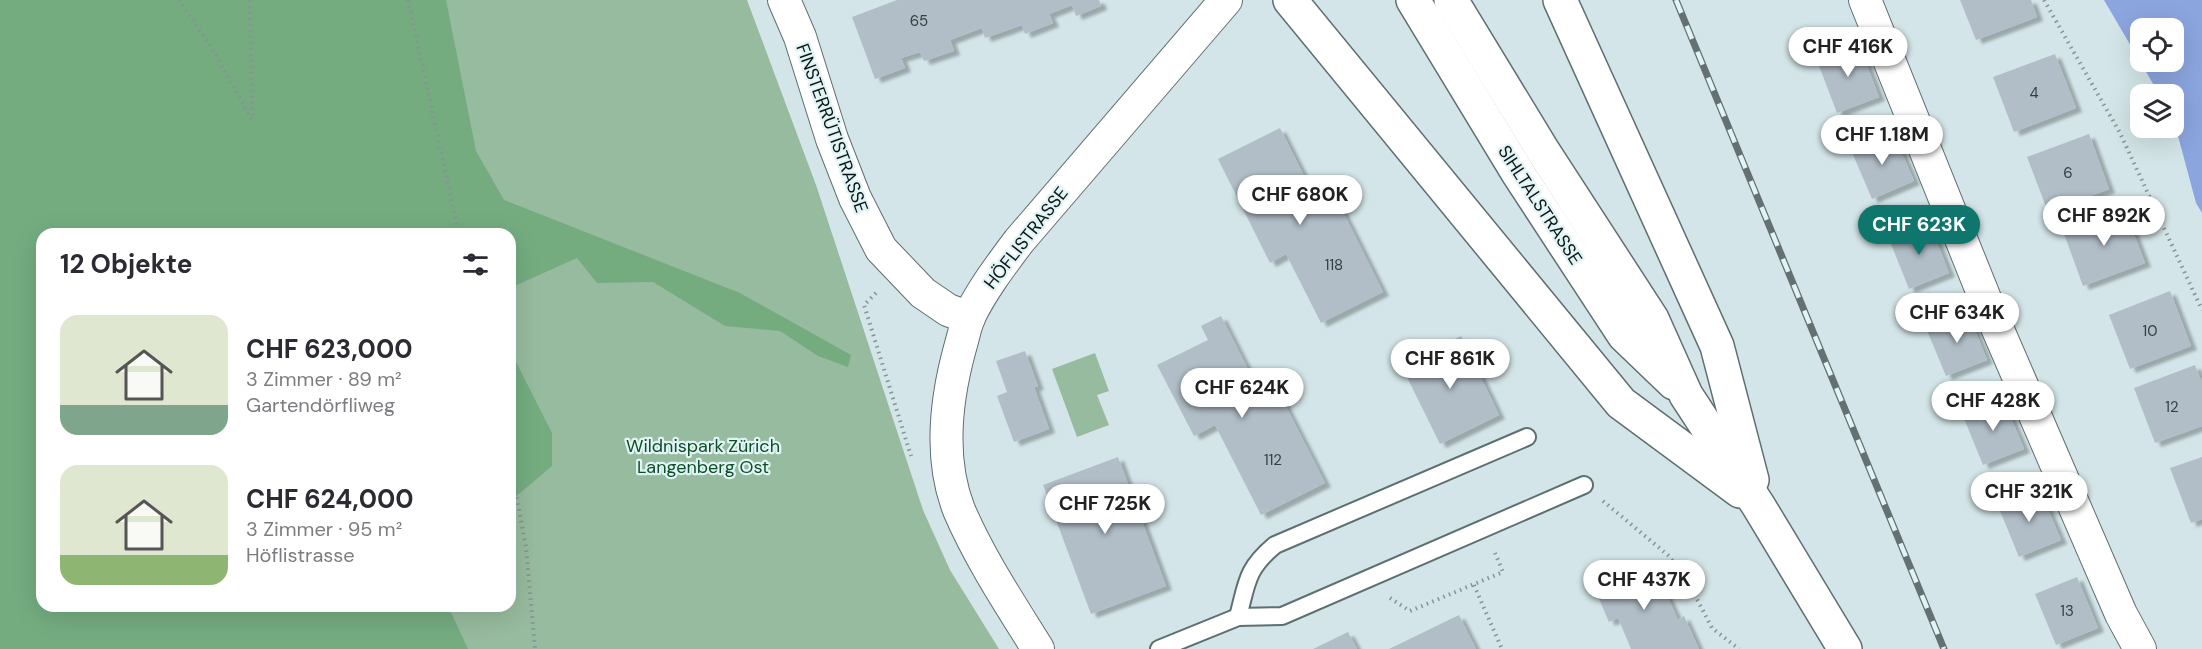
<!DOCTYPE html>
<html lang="de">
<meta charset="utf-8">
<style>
body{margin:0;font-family:"DM Sans",sans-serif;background:#f2f2f3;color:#2b2b33;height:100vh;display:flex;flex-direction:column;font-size:22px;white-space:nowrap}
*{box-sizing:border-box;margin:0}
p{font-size:20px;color:#7c7c81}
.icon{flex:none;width:33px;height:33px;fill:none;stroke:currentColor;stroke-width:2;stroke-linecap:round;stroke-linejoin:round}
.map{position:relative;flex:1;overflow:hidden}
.sheet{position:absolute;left:36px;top:228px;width:480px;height:384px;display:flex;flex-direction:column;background:#fff;border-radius:18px;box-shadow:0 6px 24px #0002}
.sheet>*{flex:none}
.controls{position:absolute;left:2130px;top:18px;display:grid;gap:12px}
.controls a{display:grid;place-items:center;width:54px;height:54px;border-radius:12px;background:#fff;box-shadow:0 6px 24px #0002;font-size:30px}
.price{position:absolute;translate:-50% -51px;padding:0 14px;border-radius:21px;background:#fff;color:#222;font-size:20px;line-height:39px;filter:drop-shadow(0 2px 3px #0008)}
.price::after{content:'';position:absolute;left:50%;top:36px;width:18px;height:14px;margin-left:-9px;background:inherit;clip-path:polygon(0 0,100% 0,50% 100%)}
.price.active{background:#0f766e;color:#fff}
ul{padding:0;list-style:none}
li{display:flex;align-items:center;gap:18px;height:150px;padding:0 24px}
li span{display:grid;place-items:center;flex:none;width:168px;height:120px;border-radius:18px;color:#555}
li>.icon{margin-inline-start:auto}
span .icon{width:72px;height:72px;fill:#fffc;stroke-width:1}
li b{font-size:26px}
h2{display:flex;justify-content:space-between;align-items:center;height:72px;padding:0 24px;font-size:26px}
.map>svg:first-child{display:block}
.green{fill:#97bb9e;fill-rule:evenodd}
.forest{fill:#74ac80}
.water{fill:#8ba5de;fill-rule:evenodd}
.building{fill:#b1bec7;filter:url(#shadow)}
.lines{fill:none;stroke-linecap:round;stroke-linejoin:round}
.lane-casing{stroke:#5e6f71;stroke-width:20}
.street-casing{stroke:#5e6f71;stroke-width:34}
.primary-casing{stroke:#5e6f71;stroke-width:36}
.path{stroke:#859395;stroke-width:4;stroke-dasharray:1.5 4.5;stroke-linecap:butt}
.lane{stroke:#fff;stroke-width:16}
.street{stroke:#fff;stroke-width:32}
.primary{stroke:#fff;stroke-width:33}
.rail-casing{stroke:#647072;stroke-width:7}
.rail{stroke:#e0f3f5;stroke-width:4.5;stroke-dasharray:14;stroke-linecap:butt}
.labels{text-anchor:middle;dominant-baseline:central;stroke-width:4.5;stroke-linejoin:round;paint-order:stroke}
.number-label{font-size:15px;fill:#353e41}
.street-label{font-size:18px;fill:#0c1314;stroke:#e0f3f5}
.park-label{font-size:18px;fill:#0d4e24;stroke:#e0f3f5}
</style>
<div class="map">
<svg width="2202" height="649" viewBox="0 0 2202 649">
<defs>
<filter id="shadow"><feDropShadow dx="6" dy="4" stdDeviation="1.5" flood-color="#0004"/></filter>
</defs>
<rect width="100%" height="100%" fill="#d3e5e8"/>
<g class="green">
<path d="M0,0h747l69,185 107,325 27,60 49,79h-999zM42,234h468v372h-468z"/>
<path d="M1095,353l14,38 -12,4 12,30 -32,12 -25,-68z"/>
</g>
<g class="forest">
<path d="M0,0h446l30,151 28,49 236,93 111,62 -3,12 -30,-11 -38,-25 -55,-5 -72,-44 -56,1 -20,-25 -67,30v-54h-468v372h406l20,43h-468z"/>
<path d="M510,350l42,83v33l-39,33h-3z"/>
</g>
<path class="water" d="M2104,0h98v213l-6,-10 -22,-82v-27h-15zM2140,28h34v34h-34z"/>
<g class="building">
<path d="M897,0h202l2,6 -25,10 -4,-11 -23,9 4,9 -28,11 -3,-9 -37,13 -3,-10 -32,12 4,11 -30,10 -4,-9 -19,6 4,10 -30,11 -23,-62z"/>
<path d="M1960,0h71l6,17 -61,23z"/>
<path d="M1858,42l21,55 -42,16 -21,-55z"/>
<path d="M2055,54l21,54 -62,24 -21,-55z"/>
<path d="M1280,128l42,84 17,-8 44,88 -62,31 -35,-69 -16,9 -52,-104z"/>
<path d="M1893,133l21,48 -42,18 -21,-49z"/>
<path d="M2089,134l20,55 -61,23 -21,-55z"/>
<path d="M2124,208l21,55 -62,23 -20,-55z"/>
<path d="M1929,222l20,51 -40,16 -20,-50z"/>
<path d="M2170,291l21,55 -61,23 -21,-54z"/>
<path d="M1967,311l20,49 -41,16 -20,-48z"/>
<path d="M1221,316l44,87 15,-8 45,88 -64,32 -46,-90 -21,11 -37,-71 51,-25 -7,-14z"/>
<path d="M1461,336l38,79 -59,29 -39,-79z"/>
<path d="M1025,351l13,35 -4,1 15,42 -35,13 -17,-46 10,-4 -11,-31z"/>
<path d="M2195,365l7,18v43l-47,17 -21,-55z"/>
<path d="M2003,399l21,50 -41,16 -20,-49z"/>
<path d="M1118,457l48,129 -75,28 -48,-129z"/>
<path d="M2202,457v62l-11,4 -21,-55z"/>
<path d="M2039,489l22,51 -42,17 -21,-51z"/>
<path d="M1640,564l5,10 10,-5 23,51 6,-4 15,33h-68l-13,-31 -9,4 -16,-37z"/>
<path d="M2077,577l21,51 -42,17 -21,-51z"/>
<path d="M1459,615l17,34h-87z"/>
<path d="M1348,632l9,17h-44z"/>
</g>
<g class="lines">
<g class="lane-casing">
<g id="lane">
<path d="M1238,617c9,-34 8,-48 37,-72l252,-108"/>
<path d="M1159,649l79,-32 44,-1 302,-131"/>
</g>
</g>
<g class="street-casing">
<g id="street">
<path d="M784,0l16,37 32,102 23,59 26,51 42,44 25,17 21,8"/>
<path d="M1865,0l127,316 129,298 19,35"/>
<path d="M1038,649c-28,-45 -58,-90 -79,-139 -20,-51 -13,-111 1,-162 3,-10 5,-21 9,-31 13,-27 32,-52 50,-76l207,-241"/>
</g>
</g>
<g class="primary-casing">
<g id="primary">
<path d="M1290,0l331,403 119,88"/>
<path d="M1413,0l105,173 106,162 50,48"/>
<path d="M1451,0l92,151 109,168 34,76 72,110 87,144"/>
<path d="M1560,0l157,346 35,134"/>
</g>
</g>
<g class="path">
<path d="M179,0l31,45 42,75"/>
<path d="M250,0l2,119"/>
<path d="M408,0l51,234"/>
<path d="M2044,0l76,133 82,177"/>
<path d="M876,293l-12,12 47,151"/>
<path d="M510,462l16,85 9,102"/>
<path d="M1603,501l66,55 20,28 23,44 27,21"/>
<path d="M1474,585l28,64"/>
<path d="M1390,598l20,13 93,-39 -8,-19"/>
</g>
<use href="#lane" class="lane"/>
<use href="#street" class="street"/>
<use href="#primary" class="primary"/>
<g class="rail-casing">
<path id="rail" d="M1676,0l268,649"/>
</g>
<use href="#rail" class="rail"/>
</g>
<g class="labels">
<g class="number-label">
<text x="919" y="21">65</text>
<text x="2034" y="93">4</text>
<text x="2068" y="173">6</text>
<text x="1334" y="265">118</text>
<text x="2150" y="331">10</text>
<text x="2172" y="407">12</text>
<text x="1273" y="460">112</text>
<text x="2067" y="611">13</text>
</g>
<g class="street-label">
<text transform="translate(832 128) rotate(70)">FINSTERRÜTISTRASSE</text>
<text transform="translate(1540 205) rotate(57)">SIHLTALSTRASSE</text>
<text transform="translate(1026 238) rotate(-52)">HÖFLISTRASSE</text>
</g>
<g class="park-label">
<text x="703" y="446">Wildnispark Zürich<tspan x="703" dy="21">Langenberg Ost</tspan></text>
</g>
</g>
</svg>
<div class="controls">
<a><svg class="icon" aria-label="locate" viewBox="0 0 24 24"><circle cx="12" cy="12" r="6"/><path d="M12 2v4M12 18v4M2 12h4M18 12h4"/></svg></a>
<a><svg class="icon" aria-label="layers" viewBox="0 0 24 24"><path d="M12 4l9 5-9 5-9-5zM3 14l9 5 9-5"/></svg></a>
</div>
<b class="price" style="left:1848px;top:78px">CHF 416K</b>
<b class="price" style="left:1882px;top:166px">CHF 1.18M</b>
<b class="price" style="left:1300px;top:226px">CHF 680K</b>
<b class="price" style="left:2104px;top:247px">CHF 892K</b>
<b class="price active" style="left:1919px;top:256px">CHF 623K</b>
<b class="price" style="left:1957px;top:344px">CHF 634K</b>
<b class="price" style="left:1450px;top:390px">CHF 861K</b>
<b class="price" style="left:1242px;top:419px">CHF 624K</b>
<b class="price" style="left:1993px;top:432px">CHF 428K</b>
<b class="price" style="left:2029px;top:523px">CHF 321K</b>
<b class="price" style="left:1105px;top:535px">CHF 725K</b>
<b class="price" style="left:1644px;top:611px">CHF 437K</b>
<section class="sheet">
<h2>12 Objekte<svg class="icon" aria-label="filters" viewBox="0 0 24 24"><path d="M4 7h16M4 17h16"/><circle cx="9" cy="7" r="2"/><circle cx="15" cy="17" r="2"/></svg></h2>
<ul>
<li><span style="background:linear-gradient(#dfe7d0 75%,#7fa58c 0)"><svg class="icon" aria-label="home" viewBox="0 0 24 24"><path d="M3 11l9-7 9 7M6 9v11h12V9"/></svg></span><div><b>CHF 623,000</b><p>3 Zimmer · 89 m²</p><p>Gartendörfliweg</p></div></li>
<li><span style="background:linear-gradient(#dfe7d0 75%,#8fb573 0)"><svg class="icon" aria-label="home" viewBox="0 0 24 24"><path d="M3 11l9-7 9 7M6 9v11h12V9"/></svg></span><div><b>CHF 624,000</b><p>3 Zimmer · 95 m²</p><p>Höflistrasse</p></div></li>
</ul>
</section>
</div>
